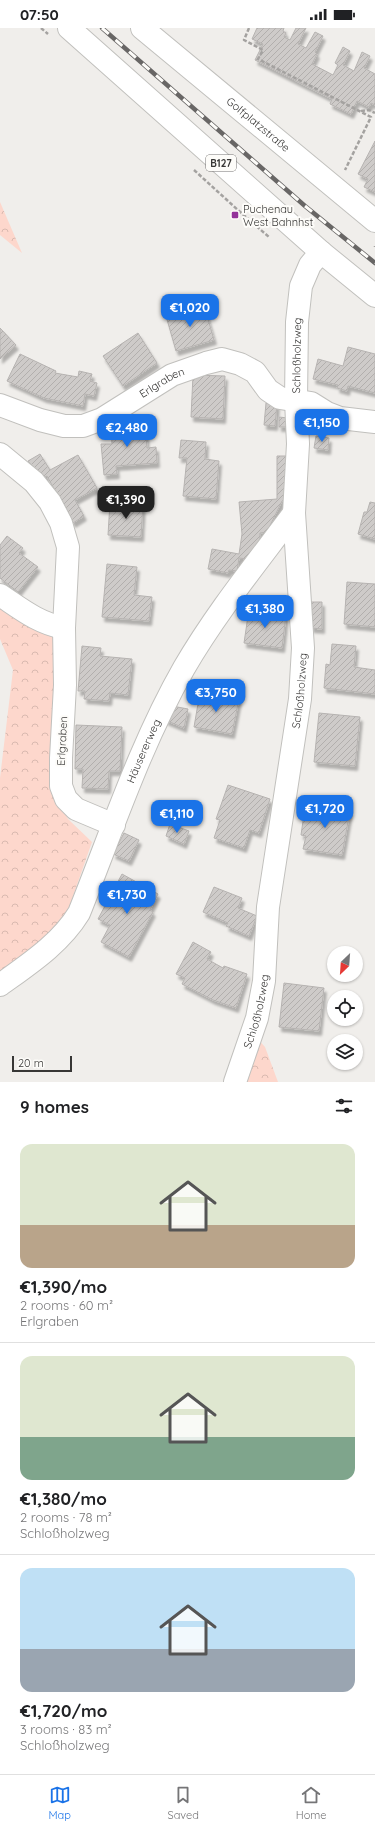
<!DOCTYPE html>
<meta charset="utf-8">
<style>
body{margin:0;font-family:Quicksand,sans-serif;background:#f6f6f6;color:#202124;height:100vh;display:flex;flex-direction:column;font-size:15px;white-space:nowrap}
*{box-sizing:border-box;margin:0}
p{font-size:13px;color:#757577}
.icon{flex:none;width:22px;height:22px;fill:none;stroke:currentColor;stroke-width:2;stroke-linecap:round;stroke-linejoin:round}
.map{position:relative;height:1054px;overflow:hidden}
.panel{display:flex;flex-direction:column;background:#fff;flex:1}
.panel>*{flex:none}
.needle{width:26px;rotate:205deg}
.controls{position:absolute;left:327px;top:918px;display:grid;gap:8px}
.controls a{display:grid;place-items:center;width:36px;height:36px;border-radius:50%;background:#fff;box-shadow:0 1px 3px #0004;font-size:20px}
.scale{position:absolute;left:12px;bottom:10px;width:60px;box-sizing:border-box;padding-left:4px;border:2px solid #373635;border-top:0;font-size:11px;line-height:14px;white-space:nowrap;color:#373635;-webkit-text-stroke:3px #fdfcf9;paint-order:stroke}
.price{position:absolute;translate:-50% -34px;padding:0 9px;border-radius:8px;background:#1a73e8;color:#fff;font-size:13px;line-height:26px;filter:drop-shadow(0 1px 2px #0008)}
.price::after{content:'';position:absolute;left:50%;top:24px;width:12px;height:9px;margin-left:-6px;background:inherit;clip-path:polygon(0 0,100% 0,50% 100%)}
.price.on{background:#222;color:#fff}
ul{padding:0;list-style:none}
li{display:grid;align-content:center;gap:8px;height:212px;padding:0 20px}
li+li{border-top:1px solid #e0e0e0}
li span{display:grid;place-items:center;height:124px;border-radius:12px;color:#555}
li>.icon{margin-inline-start:auto}
span .icon{width:72px;height:72px;fill:#fffc;stroke-width:1}
li b{font-size:17px}
h2{display:flex;justify-content:space-between;align-items:center;height:48px;padding:0 20px;font-size:17px}
.status{display:flex;justify-content:space-between;align-items:center;height:28px;padding:0 20px;background:#fff;direction:ltr}
.status svg{height:11px;fill:currentColor}
.dock{display:flex;justify-content:space-around;align-items:center;height:56px;border-top:1px solid #e0e0e0;background:#fff;font-size:11px;color:#757577}
.dock a{display:grid;justify-items:center;gap:2px}
.dock .on{color:#1a73e8}
.map>svg:first-child{display:block}
.forest{fill:url(#forest-crowns)}
.building{fill:url(#building-hatch);stroke:#b6b3b1;filter:url(#shadow)}
.lines{fill:none;stroke-linecap:round;stroke-linejoin:round}
.minor-casing{stroke:#c1c0bd;stroke-width:24}
.major-casing{stroke:#c1c0bd;stroke-width:24}
.path{stroke:#a4a2a0;stroke-width:2.5;stroke-dasharray:4 2;stroke-linecap:butt}
.minor{stroke:#fff;stroke-width:22}
.major{stroke:#fff;stroke-width:22}
.rail-casing{stroke:#686665;stroke-width:4.5}
.rail{stroke:#fdfcf9;stroke-width:3;stroke-dasharray:9;stroke-linecap:butt}
.poi-dot{fill:#95349b;stroke:#fdfcf9;stroke-width:1.5}
.labels{text-anchor:middle;dominant-baseline:central;stroke-width:4;stroke-linejoin:round;paint-order:stroke}
.shield{fill:#fdfcf9;stroke:#727170;stroke-width:1}
.shield-label{font-size:10px;font-weight:bold;fill:#373635}
.street-label{font-size:11px;fill:#373635;stroke:#fdfcf9}
.poi-label{font-size:11px;fill:#373635;stroke:#fdfcf9;text-anchor:start}
</style>
<div class="status"><b>07:50</b><svg viewBox="0 0 49 12"><path d="M0 12V9h3v3zM5 12V6h3v6zM10 12V3h3v9zM15 12V0h3v12zM26 1h20v11H26zM47 4h2v5h-2z"/></svg></div>
<div class="map">
<svg width="375" height="1054" viewBox="0 0 375 1054">
<defs>
<pattern id="forest-crowns" width="20" height="18" patternUnits="userSpaceOnUse"><rect width="20" height="18" fill="#fdd7cc"/><path d="M2 6a3 3 0 1 1 6 0M12 15a3 3 0 1 1 6 0" fill="none" stroke="#d9b9b0"/></pattern>
<pattern id="building-hatch" width="6" height="6" patternUnits="userSpaceOnUse"><rect width="6" height="6" fill="#cecbc9"/><path d="M-1 1l2-2M0 6l6-6M5 7l2-2" fill="none" stroke="#b2afad"/></pattern>
<filter id="shadow"><feDropShadow dx="2.5" dy="4.5" stdDeviation="1" flood-color="#0004"/></filter>
</defs>
<rect width="100%" height="100%" fill="#f0eeeb"/>
<g class="forest">
<path d="M0,174l22,51 -22,-18z"/>
<path d="M0,577l54,30 -2,152 16,32 24,23 -28,80 -64,54v-198l13,-108 -13,-31z"/>
<path d="M256,1009l9,10 13,35h-37z"/>
</g>
<g class="building">
<path d="M257,0h27l-1,3 3,2 -2,4 6,3 6,-12h10l-8,16 8,4 9,-16 8,4 -8,16 2,2 -5,10 21,11 5,-10 -3,-2 8,-16 7,4 -7,14 11,6 8,-19 8,4 -6,12 11,6v31l-4,-2 -2,4 -12,-6 -6,13 -21,-10 2,-5 -77,-39 8,-16 -11,-5z"/>
<path d="M375,113v51l-11,-5 4,-8 -10,-5z"/>
<path d="M204,277l10,35 -38,11 -10,-35z"/>
<path d="M0,300l16,17 -16,14z"/>
<path d="M138,305l19,30 -34,23 -20,-30z"/>
<path d="M348,319l27,7v39l-27,-7 -1,5 -10,-3 1,-3 -25,-6 5,-20 25,7z"/>
<path d="M20,326l36,17 -1,2 23,4 1,-6 13,3 -2,7 7,2 -3,13 -9,-2 -2,12 -39,-8 -37,-17z"/>
<path d="M193,347l32,1 -2,43 -32,-2z"/>
<path d="M266,375l11,1 -2,22 -11,-1z"/>
<path d="M279,389l9,1 -1,9h-8z"/>
<path d="M145,395l2,25 9,-1 1,16 -41,3 1,8 -13,1 -3,-31h11l-1,-19z"/>
<path d="M316,408l13,2 -1,12 -14,-2z"/>
<path d="M181,412l25,2 -1,17 14,2 -3,38 -33,-3 4,-38h-8z"/>
<path d="M40,426l10,16 28,-15 19,33 -22,12 9,16 -11,7 -26,-47 -4,2 -15,-17z"/>
<path d="M277,428h11v41l-6,4 -15,31 -7,1v9l-13,17 -8,-1 -2,13 -8,-1 -1,3 -20,-4 4,-20 27,5 3,-20 -3,-32 38,-3z"/>
<path d="M110,474l33,2 -2,33 -33,-2z"/>
<path d="M370,474l5,1v36l-17,-5 6,-22h3z"/>
<path d="M7,508l16,12 -4,5 19,14 -20,25 -18,-14v-33z"/>
<path d="M107,536l30,3 -3,28 18,2 -3,24 -47,-4z"/>
<path d="M347,554l28,2v43l-31,-3z"/>
<path d="M311,574h11v27l-11,-1z"/>
<path d="M249,581l37,6 -4,33 -38,-5z"/>
<path d="M332,616l24,2 -2,21 21,3v24l-51,-6 2,-24 4,1z"/>
<path d="M82,618l19,2 -1,8 32,3 -4,36 -18,-2 -1,8 -25,-2 1,-8h-7z"/>
<path d="M200,664l39,7 -7,35 -38,-7z"/>
<path d="M172,678l16,3 -4,19 -19,-8z"/>
<path d="M319,685l41,4 -5,49 -41,-4z"/>
<path d="M76,697l46,2 -2,44h-11l-1,18 -26,-1 1,-19h-8z"/>
<path d="M228,757l42,14 -11,34 -9,-3 -6,18 -30,-10 6,-18 -4,-1z"/>
<path d="M310,776l40,7 -8,44 -39,-6 3,-13 -5,-1 3,-21 5,1z"/>
<path d="M170,796l19,7 -5,13 -18,-8z"/>
<path d="M124,805l15,7 -10,21 -16,-7z"/>
<path d="M122,846l36,20 -8,16 3,2 -24,45 -28,-15 9,-17 -12,-6z"/>
<path d="M214,859l28,11 -4,10 19,8 -8,20 -23,-10 2,-3 -25,-11z"/>
<path d="M193,914l18,10 -4,7 16,9 1,-2 23,8 -11,34 -23,-8 -31,-16 3,-6 -9,-4z"/>
<path d="M284,955l40,5 -5,43 -40,-4z"/>
</g>
<g class="lines">
<g class="minor-casing">
<g id="minor">
<path id="s1" d="M142,0l233,193"/>
<path id="s2" d="M0,377l40,15 24,6h19l19,-7 70,-44 34,-12 16,-4 18,5 15,8 13,18 12,8 31,5 16,10 13,5 35,4"/>
<path d="M0,426l34,28 16,20 11,21 7,24 -4,81 1,57 -4,73v28l5,13 10,10 38,16"/>
<path d="M0,567c21,14 38,28 64,33"/>
<path id="s3" d="M0,957c29,-21 60,-41 79,-72 33,-82 61,-168 105,-245 32,-55 72,-104 110,-155"/>
<path id="s4" d="M235,1054l22,-64 7,-37 4,-74 32,-208 3,-51 -9,-135 4,-69 -2,-44 1,-78 4,-36 9,-21 11,-13"/>
</g>
</g>
<g class="major-casing">
<path id="major" d="M69,0l252,224 54,44"/>
</g>
<g class="path">
<path d="M41,0l7,6"/>
<path d="M249,0l-5,12 19,10 -5,9 113,58 -26,53"/>
<path d="M361,83l8,-1 6,3"/>
<path d="M194,142l45,41 30,26"/>
<path d="M375,218v1"/>
</g>
<use href="#minor" class="minor"/>
<use href="#major" class="major"/>
<g class="rail-casing">
<path id="rail" d="M102,0l203,178 70,57"/>
</g>
<use href="#rail" class="rail"/>
</g>
<rect class="poi-dot" x="231" y="183" width="8" height="8" rx="2"/>
<g class="labels">
<rect class="shield" x="206" y="127" width="30" height="16" rx="3"/>
<g class="shield-label">
<text x="221" y="135">B127</text>
</g>
<g class="street-label">
<text stroke="none"><textPath href="#s1" startOffset="151">Golfplatzstraße</textPath></text>
<text stroke="none"><textPath href="#s4" startOffset="734">Schloßholzweg</textPath></text>
<text stroke="none"><textPath href="#s2" startOffset="177">Erlgraben</textPath></text>
<text stroke="none"><textPath href="#s4" startOffset="398">Schloßholzweg</textPath></text>
<text transform="translate(62 713) rotate(-87)">Erlgraben</text>
<text stroke="none"><textPath href="#s3" startOffset="282">Häusererweg</textPath></text>
<text stroke="none"><textPath href="#s4" startOffset="74">Schloßholzweg</textPath></text>
</g>
<g class="poi-label">
<text x="243" y="181">Puchenau<tspan x="243" dy="13">West Bahnhst</tspan></text>
</g>
</g>
</svg>
<div class="controls">
<a><svg class="needle" viewBox="-14 -14 28 28"><path d="M0-13l5 13h-10z" fill="#e53935"/><path d="M0 13l5-13h-10z" fill="#757577"/></svg></a>
<a><svg class="icon" aria-label="locate" viewBox="0 0 24 24"><circle cx="12" cy="12" r="6"/><path d="M12 2v4M12 18v4M2 12h4M18 12h4"/></svg></a>
<a><svg class="icon" aria-label="layers" viewBox="0 0 24 24"><path d="M12 4l9 5-9 5-9-5zM3 14l9 5 9-5"/></svg></a>
</div>
<div class="scale">20 m</div>
<b class="price" style="left:190px;top:300px">€1,020</b>
<b class="price" style="left:322px;top:415px">€1,150</b>
<b class="price" style="left:127px;top:420px">€2,480</b>
<b class="price on" style="left:126px;top:492px">€1,390</b>
<b class="price" style="left:265px;top:601px">€1,380</b>
<b class="price" style="left:216px;top:685px">€3,750</b>
<b class="price" style="left:325px;top:801px">€1,720</b>
<b class="price" style="left:177px;top:806px">€1,110</b>
<b class="price" style="left:127px;top:887px">€1,730</b>
</div>
<section class="panel">
<h2>9 homes<svg class="icon" aria-label="filters" viewBox="0 0 24 24"><path d="M4 7h16M4 17h16"/><circle cx="9" cy="7" r="2"/><circle cx="15" cy="17" r="2"/></svg></h2>
<ul>
<li><span style="background:linear-gradient(#dfe7d0 65%,#b9a48a 0)"><svg class="icon" aria-label="home" viewBox="0 0 24 24"><path d="M3 11l9-7 9 7M6 9v11h12V9"/></svg></span><div><b>€1,390/mo</b><p>2 rooms · 60 m²</p><p>Erlgraben</p></div></li>
<li><span style="background:linear-gradient(#dfe7d0 65%,#7fa58c 0)"><svg class="icon" aria-label="home" viewBox="0 0 24 24"><path d="M3 11l9-7 9 7M6 9v11h12V9"/></svg></span><div><b>€1,380/mo</b><p>2 rooms · 78 m²</p><p>Schloßholzweg</p></div></li>
<li><span style="background:linear-gradient(#bfe0f5 65%,#9aa5b1 0)"><svg class="icon" aria-label="home" viewBox="0 0 24 24"><path d="M3 11l9-7 9 7M6 9v11h12V9"/></svg></span><div><b>€1,720/mo</b><p>3 rooms · 83 m²</p><p>Schloßholzweg</p></div></li>
</ul>
</section>
<nav class="dock">
<a class="on"><svg class="icon" aria-label="map" viewBox="0 0 24 24"><path d="M3 6l6-2 6 2 6-2v14l-6 2-6-2-6 2zM9 4v14M15 6v14"/></svg>Map</a>
<a><svg class="icon" aria-label="saved" viewBox="0 0 24 24"><path d="M7 4h10v16l-5-4-5 4z"/></svg>Saved</a>
<a><svg class="icon" aria-label="home" viewBox="0 0 24 24"><path d="M3 11l9-7 9 7M6 9v11h12V9"/></svg>Home</a>
</nav>
